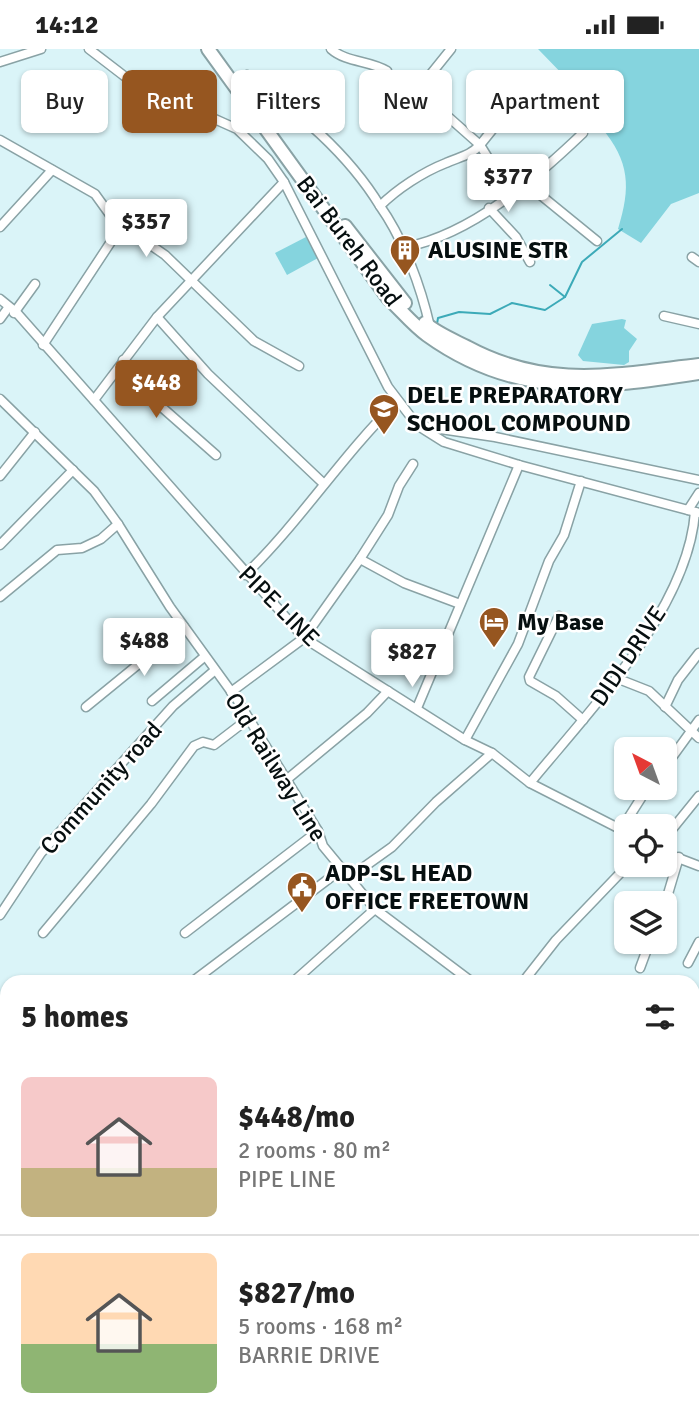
<!DOCTYPE html>
<meta charset="utf-8">
<style>
body{margin:0;font-family:Signika,sans-serif;background:#f6f6f6;color:#222;height:100vh;display:flex;flex-direction:column;font-size:26px;white-space:nowrap}
*{box-sizing:border-box;margin:0}
p{font-size:23px;color:#767676}
.icon{flex:none;width:38px;height:38px;fill:none;stroke:currentColor;stroke-width:2;stroke-linecap:round;stroke-linejoin:round}
.map{position:relative;flex:1;overflow:hidden}
.details{position:absolute;left:0px;top:926px;width:700px;height:450px;display:flex;flex-direction:column;background:#fff;border-radius:21px 21px 0 0;box-shadow:0 2px 5px #0004}
.details>*{flex:none}
.guide{position:absolute;left:21px;top:21px;width:658px;height:63px;display:flex;gap:14px}
.needle{width:46px;rotate:319deg}
.fabs{position:absolute;left:614px;top:688px;display:grid;gap:14px}
.fabs a{display:grid;place-items:center;width:63px;height:63px;border-radius:10px;background:#fff;box-shadow:0 2px 5px #0004;font-size:35px}
.price{position:absolute;translate:-50% -60px;padding:0 16px;border-radius:7px;background:#fff;color:#222;font-size:23px;line-height:46px;filter:drop-shadow(0 2px 4px #0008)}
.price::after{content:'';position:absolute;left:50%;top:42px;width:21px;height:16px;margin-left:-10px;background:inherit;clip-path:polygon(0 0,100% 0,50% 100%)}
.price.selected{background:#965620;color:#fff}
ul{padding:0;list-style:none}
li{display:flex;align-items:center;gap:21px;height:175px;padding:0 21px}
li+li{border-top:2px solid #e0e0e0}
li span{display:grid;place-items:center;flex:none;width:196px;height:140px;border-radius:10px;color:#555}
li>.icon{margin-inline-start:auto}
span .icon{width:84px;height:84px;fill:#fffc;stroke-width:1}
li b{font-size:30px}
h2{display:flex;justify-content:space-between;align-items:center;height:84px;padding:0 21px;font-size:30px}
.tag{padding:0 24px;border-radius:10px;background:#fff;box-shadow:0 2px 5px #0004;font-size:24px;line-height:63px}
.tag.selected{background:#965620;color:#fff}
.status{display:flex;justify-content:space-between;align-items:center;height:49px;padding:0 35px;background:#fff;direction:ltr}
.status svg{height:19px;fill:currentColor}
.map>svg:first-child{display:block}
.green{fill:#85d4de}
.lines{fill:none;stroke-linecap:round;stroke-linejoin:round}
.stream{stroke:#3caab8;stroke-width:2}
.minor-casing{stroke:#89a2a5;stroke-width:11}
.highway-casing{stroke:#89a2a5;stroke-width:16}
.minor{stroke:#fff;stroke-width:8}
.highway{stroke:#fff;stroke-width:12}
.labels{text-anchor:middle;dominant-baseline:central;stroke-width:5;stroke-linejoin:round;paint-order:stroke}
.street-label{font-size:24px;fill:#060f10;stroke:#fff}
.poi-label{font-size:24px;font-weight:bold;fill:#060f10;stroke:#fff;text-anchor:start}
</style>
<div class="status"><b>14:12</b><svg viewBox="0 0 49 12"><path d="M0 12V9h3v3zM5 12V6h3v6zM10 12V3h3v9zM15 12V0h3v12zM26 1h20v11H26zM47 4h2v5h-2z"/></svg></div>
<div class="map">
<svg width="699" height="1375" viewBox="0 0 699 1375">
<rect width="100%" height="100%" fill="#daf4f8"/>
<g class="green">
<path d="M538,0h161v144l-28,11 -30,39 -23,-14c13,-42 12,-67 -17,-102l1,-12z"/>
<path d="M306,188l12,21 -31,17 -12,-22z"/>
<path d="M622,270l4,1 -2,8 13,11 -8,12v11l-5,3 -41,-4 -5,-6 14,-31z"/>
<path d="M0,1045l7,2v166l-7,7z"/>
</g>
<g class="lines">
<g class="stream">
<path d="M550,236l15,12"/>
<path d="M437,275l1,-6 21,-6 31,2 22,-11 33,7 20,-13 17,-35 40,-33"/>
</g>
<g class="minor-casing">
<g id="minor">
<path d="M89,0l43,33 105,47 31,30 16,23 104,205 29,38 27,17 75,23 180,48"/>
<path d="M331,0c16,14 38,11 56,22l-5,13 -13,13"/>
<path d="M451,0l-33,41 62,55 49,-61"/>
<path d="M0,13l41,-13"/>
<path d="M250,47l-3,-21c50,36 101,78 133,131"/>
<path d="M0,91l95,54 18,25 52,36 89,86 45,25"/>
<path d="M527,135l70,57"/>
<path d="M489,159l27,29 14,25"/>
<path d="M0,178l52,-57"/>
<path d="M406,198c66,-13 130,-69 177,-114"/>
<path d="M692,208l7,5"/>
<path d="M0,250l16,13 288,326 161,102 27,13 38,30 96,49"/>
<path d="M14,264l21,-29"/>
<path d="M664,267l35,8"/>
<path d="M157,268l51,57 116,110"/>
<path d="M0,270l8,-11"/>
<path d="M430,278c-9,-40 -26,-87 -50,-121 17,-17 43,-34 66,-43 13,-6 24,-7 34,-18l31,50"/>
<path d="M43,296l79,-120"/>
<path d="M123,311l34,43 59,52"/>
<path d="M0,350l94,92 24,33 52,83 68,94 80,130 5,15 52,63 97,73"/>
<path d="M94,351l63,-83 127,-135"/>
<path d="M420,377l75,11 204,43"/>
<path d="M0,427l35,-44"/>
<path d="M688,461l11,-17"/>
<path d="M0,496l73,-75"/>
<path d="M360,510l44,24 56,21"/>
<path d="M245,526c55,-53 98,-121 152,-173"/>
<path d="M0,548l57,-47 25,-2 19,-9 17,-15"/>
<path d="M559,567l-30,61 1,4 26,15 27,24"/>
<path d="M616,629l33,13 50,47"/>
<path d="M231,643l73,-54 56,-79 28,-44 11,-29 14,-22"/>
<path d="M152,652l52,-44"/>
<path d="M86,658l98,-80"/>
<path d="M665,658l13,-27 21,-27"/>
<path d="M417,659l102,-243"/>
<path d="M465,691l53,-96 31,-83 15,-26 17,-54"/>
<path d="M665,718l34,-47"/>
<path d="M285,732l82,-68 21,-22"/>
<path d="M530,734c59,-72 158,-174 165,-271"/>
<path d="M622,779l26,-41"/>
<path d="M665,789l34,-42"/>
<path d="M665,804l34,13"/>
<path d="M350,828l42,-30 44,-45 56,-49"/>
<path d="M665,855l14,-47"/>
<path d="M0,866l41,-62 132,-147 41,-35"/>
<path d="M43,884l108,-129 43,-58 9,-4 11,3 34,-26"/>
<path d="M185,884l133,-102"/>
<path d="M688,914l11,-21"/>
<path d="M640,919l10,-27"/>
<path d="M192,933l151,-114"/>
<path d="M293,933l82,-73"/>
<path d="M523,933l33,-42 72,-75"/>
<path d="M693,996l6,-1"/>
<path d="M693,1049l6,1"/>
<path d="M693,1185l6,2"/>
<path d="M0,1330l7,-5"/>
<path d="M210,1368l3,7"/>
<path d="M311,1368v7"/>
<path d="M494,1368l26,7"/>
<path d="M640,1375l1,-7"/>
</g>
</g>
<g class="highway-casing">
<g id="highway">
<path d="M208,0l180,249c13,12 25,27 39,37 89,64 171,54 272,38"/>
<path d="M345,177l60,77"/>
<path d="M425,274c11,10 28,17 42,24 80,43 146,28 232,18"/>
</g>
</g>
<use href="#minor" class="minor"/>
<use href="#highway" class="highway"/>
</g>
<defs>
<g id="building-pin" transform="scale(1.575)"><path d="M0 17L-7.5 6A9.5 9.5 0 1 1 7.5 6Z" fill="#965620" stroke="#fff"/><path d="M-4-6H4V6H1V3H-1V6H-4ZM-2.5-4.3h1.7v1.8h-1.7ZM.8-4.3h1.7v1.8H.8ZM-2.5-1h1.7V.8h-1.7ZM.8-1h1.7V.8H.8Z" fill="#fff"/></g>
<g id="school-pin" transform="scale(1.575)"><path d="M0 17L-7.5 6A9.5 9.5 0 1 1 7.5 6Z" fill="#965620" stroke="#fff"/><path d="M0-5L7-2L0 1L-7-2ZM-4 1L0 2.5L4 1V4Q0 6-4 4Z" fill="#fff"/></g>
<g id="hotel-pin" transform="scale(1.575)"><path d="M0 17L-7.5 6A9.5 9.5 0 1 1 7.5 6Z" fill="#965620" stroke="#fff"/><path d="M-6-4.5h1.5V1H6V5H4.5V3h-9V5H-6ZM-4 0a1.8 1.8 0 1 1 3.6 0ZM.5 0V-2.5h3Q6-2.5 6 0Z" fill="#fff"/></g>
<g id="civic-pin" transform="scale(1.575)"><path d="M0 17L-7.5 6A9.5 9.5 0 1 1 7.5 6Z" fill="#965620" stroke="#fff"/><path d="M-.6-6.5H3V-4.5H.6V-3L4-1V1h2V6H-6V1h2V-1L-.6-3ZM-1.2 2.5V6h2.4V2.5Z" fill="#fff"/></g>
</defs>
<g fill-rule="evenodd">
<use href="#building-pin" x="405" y="201"/>
<use href="#school-pin" x="384" y="360"/>
<use href="#hotel-pin" x="494" y="573"/>
<use href="#civic-pin" x="302" y="838"/>
</g>
<g class="labels">
<g class="street-label">
<text transform="translate(349 192) rotate(53)">Bai Bureh Road</text>
<text transform="translate(279 557) rotate(45)">PIPE LINE</text>
<text transform="translate(628 607) rotate(-56)">DIDI DRIVE</text>
<text transform="translate(276 718) rotate(58)">Old Railway Line</text>
<text transform="translate(101 739) rotate(-48)">Community road</text>
</g>
<g class="poi-label">
<text x="428" y="201">ALUSINE STR</text>
<text x="407" y="346">DELE PREPARATORY<tspan x="407" dy="28">SCHOOL COMPOUND</tspan></text>
<text x="517" y="573">My Base</text>
<text x="325" y="824">ADP-SL HEAD<tspan x="325" dy="28">OFFICE FREETOWN</tspan></text>
</g>
</g>
</svg>
<div class="fabs">
<a><svg class="needle" viewBox="-14 -14 28 28"><path d="M0-13l5 13h-10z" fill="#e53935"/><path d="M0 13l5-13h-10z" fill="#767676"/></svg></a>
<a><svg class="icon" aria-label="locate" viewBox="0 0 24 24"><circle cx="12" cy="12" r="6"/><path d="M12 2v4M12 18v4M2 12h4M18 12h4"/></svg></a>
<a><svg class="icon" aria-label="layers" viewBox="0 0 24 24"><path d="M12 4l9 5-9 5-9-5zM3 14l9 5 9-5"/></svg></a>
</div>
<b class="price" style="left:508px;top:165px">$377</b>
<b class="price" style="left:146px;top:210px">$357</b>
<b class="price selected" style="left:156px;top:371px">$448</b>
<b class="price" style="left:144px;top:629px">$488</b>
<b class="price" style="left:412px;top:640px">$827</b>
<div class="guide">
<a class="tag">Buy</a>
<a class="tag selected">Rent</a>
<a class="tag">Filters</a>
<a class="tag">New</a>
<a class="tag">Apartment</a>
</div>
<section class="details">
<h2>5 homes<svg class="icon" aria-label="filters" viewBox="0 0 24 24"><path d="M4 7h16M4 17h16"/><circle cx="9" cy="7" r="2"/><circle cx="15" cy="17" r="2"/></svg></h2>
<ul>
<li><span style="background:linear-gradient(#f6c9c9 65%,#c2b280 0)"><svg class="icon" aria-label="home" viewBox="0 0 24 24"><path d="M3 11l9-7 9 7M6 9v11h12V9"/></svg></span><div><b>$448/mo</b><p>2 rooms · 80 m²</p><p>PIPE LINE</p></div></li>
<li><span style="background:linear-gradient(#ffd9b3 65%,#8fb573 0)"><svg class="icon" aria-label="home" viewBox="0 0 24 24"><path d="M3 11l9-7 9 7M6 9v11h12V9"/></svg></span><div><b>$827/mo</b><p>5 rooms · 168 m²</p><p>BARRIE DRIVE</p></div></li>
</ul>
</section>
</div>
